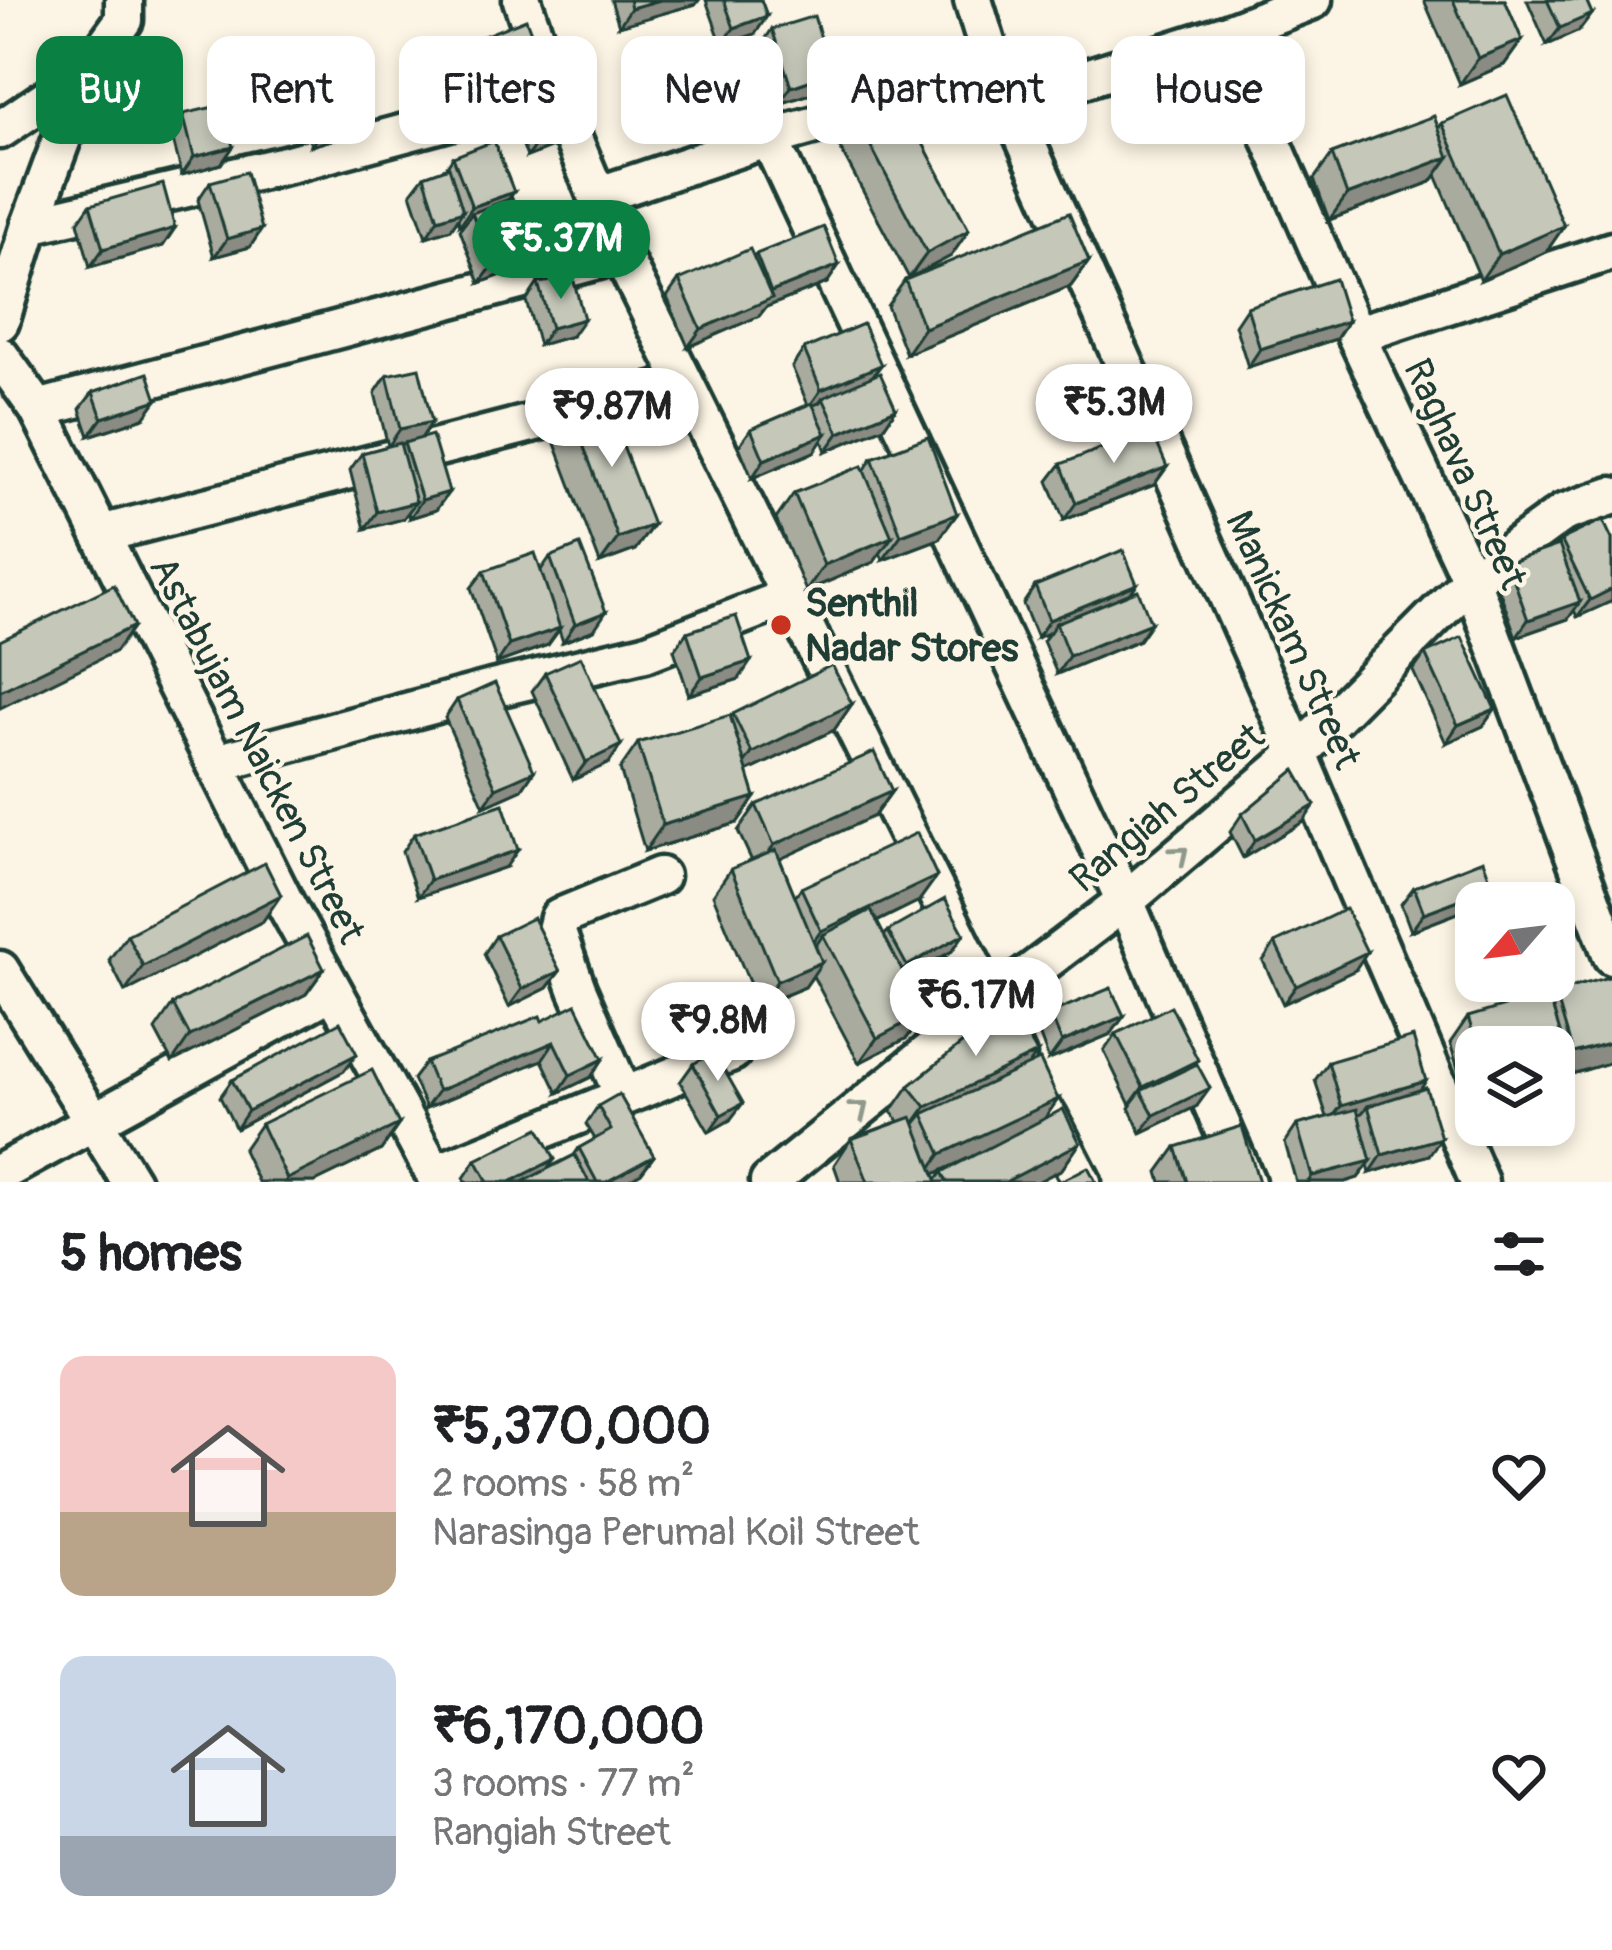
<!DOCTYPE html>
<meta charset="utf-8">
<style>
body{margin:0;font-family:Pangolin,sans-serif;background:#f6f6f6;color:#202124;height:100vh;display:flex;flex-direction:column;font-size:45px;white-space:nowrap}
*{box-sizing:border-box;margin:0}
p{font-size:39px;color:#757577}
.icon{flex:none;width:66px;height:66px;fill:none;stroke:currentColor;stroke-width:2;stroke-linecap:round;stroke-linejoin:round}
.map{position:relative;height:1182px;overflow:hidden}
.side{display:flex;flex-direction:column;background:#fff;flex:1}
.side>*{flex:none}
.top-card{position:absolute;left:36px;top:36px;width:1542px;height:108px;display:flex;gap:24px}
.needle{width:78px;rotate:242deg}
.tools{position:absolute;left:1455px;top:882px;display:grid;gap:24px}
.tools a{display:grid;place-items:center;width:120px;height:120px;border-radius:24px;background:#fff;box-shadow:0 6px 18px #0003;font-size:60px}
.price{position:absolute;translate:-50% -102px;padding:0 27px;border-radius:42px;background:#fff;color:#222;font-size:39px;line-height:78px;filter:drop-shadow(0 3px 6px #0008)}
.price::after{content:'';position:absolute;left:50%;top:72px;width:36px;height:27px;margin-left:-18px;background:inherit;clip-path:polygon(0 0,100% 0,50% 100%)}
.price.active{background:#0b8043;color:#fff}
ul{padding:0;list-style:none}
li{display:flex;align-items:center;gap:36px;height:300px;padding:0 60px}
li span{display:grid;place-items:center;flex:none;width:336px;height:240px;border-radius:24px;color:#555}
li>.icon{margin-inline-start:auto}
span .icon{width:144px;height:144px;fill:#fffc;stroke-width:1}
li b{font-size:51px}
h2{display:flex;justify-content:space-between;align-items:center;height:144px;padding:0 60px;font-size:51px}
.tag{padding:0 42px;border-radius:24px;background:#fff;box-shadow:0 6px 18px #0003;font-size:42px;line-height:108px}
.tag.active{background:#0b8043;color:#fff}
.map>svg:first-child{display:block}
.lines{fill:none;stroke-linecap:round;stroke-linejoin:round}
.minor-casing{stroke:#1f3d34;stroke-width:45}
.minor{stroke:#fcf5e5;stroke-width:36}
.wall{fill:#a9ab9f;stroke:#1f3d34;stroke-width:3;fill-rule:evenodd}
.shaded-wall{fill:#8a8b82;stroke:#1f3d34;stroke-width:3}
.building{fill:#c5c7b9;stroke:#1f3d34;stroke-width:3}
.oneway{stroke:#8e998c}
.poi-dot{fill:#c8321e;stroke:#fcf5e5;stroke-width:4.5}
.labels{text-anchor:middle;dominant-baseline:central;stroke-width:9;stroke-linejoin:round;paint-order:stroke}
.street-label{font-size:39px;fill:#1f3d34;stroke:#fcf5e5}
.poi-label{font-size:39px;font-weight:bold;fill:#1f3d34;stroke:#fcf5e5;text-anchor:start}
</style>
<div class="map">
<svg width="1612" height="1182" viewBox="0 0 1612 1182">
<rect width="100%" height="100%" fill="#fcf5e5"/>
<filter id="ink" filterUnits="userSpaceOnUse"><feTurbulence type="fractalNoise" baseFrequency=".00833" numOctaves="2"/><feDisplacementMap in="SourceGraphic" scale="24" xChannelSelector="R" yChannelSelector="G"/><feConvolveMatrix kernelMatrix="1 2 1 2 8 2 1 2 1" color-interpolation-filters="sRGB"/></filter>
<g filter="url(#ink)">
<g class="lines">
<g class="minor-casing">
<g id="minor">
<path d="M522,0l32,93 67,161 396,802"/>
<path d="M973,0l23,75 302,679 181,428"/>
<path d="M1225,34l131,301 115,245 141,376"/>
<path d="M0,130l87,-59 37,-51v-20"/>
<path d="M769,138l356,763 121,281"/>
<path d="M597,196l172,-58 227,-63 34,15 38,-6 157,-50 88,-34"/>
<path d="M30,225l259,-61 265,-71"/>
<path d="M0,322l30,-97 57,-154"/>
<path d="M1356,335l256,-84"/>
<path d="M0,356l38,53 247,494 154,279"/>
<path d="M38,409l583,-155"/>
<path d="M101,534l582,-150"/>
<path d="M216,763l276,-74 153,-36 144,-56"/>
<path d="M0,970l131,212"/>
<path d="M623,1095l-46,-106 -21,-59 3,-12 6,-3 95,-39"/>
<path d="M1048,1116l34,66"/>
<path d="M0,1173l331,-182"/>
<path d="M435,1174l297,-122"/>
<path d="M769,1182l220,-178 136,-103 173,-147 173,-174 92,-67 49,-17"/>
</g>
</g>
<use href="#minor" class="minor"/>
</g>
<g class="wall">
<path d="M611,0h88l-3,4 -77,22z"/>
<path d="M706,0h55l6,16 -12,18 -33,11z"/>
<path d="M1424,0h81l17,40 -18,25 -44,19z"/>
<path d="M1527,0h59l6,14 -13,17 -32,14z"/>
<path d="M772,29l48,62 -41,13 -19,-57z"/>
<path d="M466,43l66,41 -61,23 -18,-46z"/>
<path d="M303,57l51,62 -12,18 -31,9 -20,-72z"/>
<path d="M524,99l39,44 -36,14 -15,-41z"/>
<path d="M183,114l50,33 -12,17 -39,11 -11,-43z"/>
<path d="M858,122l111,108 -18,26 -42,22 -69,-130z"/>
<path d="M1442,123l122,103 -18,26 -65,28 -45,-105 -5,7 -102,38 -15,-41 18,-25 107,-26z"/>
<path d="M453,157l56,42 23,51 -12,18 -40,15 -20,-53 5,-7 -5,2 -2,-6 -7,10 -25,8 -15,-44 13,-17 21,-7z"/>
<path d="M210,182l52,47 -12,18 -36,10 -16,-57z"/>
<path d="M90,205l85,23 -12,18 -73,21 -12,-45z"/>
<path d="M756,254l83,11 -12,18 -61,24 -7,9 -71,31 -21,-50 12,-17 75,-23z"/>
<path d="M1089,261l-18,25 -165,68 -19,-48 18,-26z"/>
<path d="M538,283l34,53 -33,9 -13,-44z"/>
<path d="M1247,307l89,32 -88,28 -13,-42z"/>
<path d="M804,349l77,16 -9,12 24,32 -12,18 -58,24 -4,-11 -8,12 -62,26 -13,-32 12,-17 57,-24 -16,-38z"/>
<path d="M387,375l34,63 15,72 -26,8 -2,-5 -5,6 -38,10 -15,-59 12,-17 26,-7 -13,-53z"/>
<path d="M93,392l51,26 -55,18 -9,-27z"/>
<path d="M572,415l81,110 -18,25 -35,13 -46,-122z"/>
<path d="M872,458l85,56 -18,25 -56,21 -3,-7 -6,9 -68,29 -30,-72 18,-26 70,-22z"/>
<path d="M1061,464l106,3 -13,18 -90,35 -16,-39z"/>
<path d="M1612,539v62l-35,16 -3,-7 -6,9 -52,18 -20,-56 12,-18 48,-17 5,-6z"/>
<path d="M550,557l44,73 -31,12 -4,-12 -11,15 -51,18 -26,-75 13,-17 57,-1z"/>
<path d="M1035,586l95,7 21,30 -12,17 -82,34 -14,-33 7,-9 -13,6 -14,-34z"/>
<path d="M687,632l52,47 -50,16 -15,-45z"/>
<path d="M1425,654l70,55 -12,17 -37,17 -33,-72z"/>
<path d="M545,673l64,90 -36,17 -41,-89z"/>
<path d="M457,700l77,71 -12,18 -38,17 -39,-88z"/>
<path d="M852,704l-18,26 -87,42 8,25 -18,26 -92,28 -25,-82 18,-26 92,-25 3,-4z"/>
<path d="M892,791l-18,25 -94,43 15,37 6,-8 118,13 -42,21 7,14 4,-5 76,3 -12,17 -46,26 18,36 -17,25 -48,25 -46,-87 -8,11 -46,19 -46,-111 18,-26 21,-8 -14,-30 18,-26z"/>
<path d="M1242,814l61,8 -60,36 -13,-26z"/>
<path d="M414,834l92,33 -88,30 -16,-45z"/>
<path d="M1414,887l62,16v3l-65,25 -10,-27z"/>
<path d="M263,921l-138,71 -16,-32 18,-25z"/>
<path d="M496,936l64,35 -13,17 -38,19 -25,-53z"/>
<path d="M1275,943l80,27 -72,34 -20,-43z"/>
<path d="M324,969l-18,25 -134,68 -17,-32 18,-26z"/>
<path d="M1555,992l57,70 -57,17 -1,-32h-78v52l-8,2 -18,-58 18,-26 82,-17z"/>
<path d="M1050,1013l74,3 -13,18 -62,26 -11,-29z"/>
<path d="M542,1021l61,38 -12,18 -33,16 -16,-33 -116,48 -13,-29 13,-17z"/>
<path d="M1116,1034l78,31 3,41 -56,27 -12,-25 3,-4 -2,1 -26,-54z"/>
<path d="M1037,1053l-9,12 30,34 -13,19 35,25 -18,26 -25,13h-197l-6,-17 17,-26 48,-18 -8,-9 18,-26zM966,1159l-24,13 -6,8 -2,-6z"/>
<path d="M1328,1062l92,28 9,65 -59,18 -2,-8 -10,13 -13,4h-49l-11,-39 12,-18 30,-8 -12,-37z"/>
<path d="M693,1064l37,56 -21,12 -29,-50z"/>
<path d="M344,1071l-108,58 -16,-32 12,-17z"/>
<path d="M598,1106l56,50 -13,17 -15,9h-160l-2,-4 12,-18 72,8 26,-13 5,-7 16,-9 -9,-15z"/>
<path d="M261,1124h138l-18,26 -66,32h-57l-15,-32z"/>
<path d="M1176,1147l83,35h-98l-3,-10z"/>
</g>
<g class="shaded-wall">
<path d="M660,0h39l-3,4 -77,22 12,-18z"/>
<path d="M1592,14l-13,17 -32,14 13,-17z"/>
<path d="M767,16l-12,18 -33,11 12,-17z"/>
<path d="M1522,40l-18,25 -44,19 18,-26z"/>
<path d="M544,67l-12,17 -61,23 13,-18z"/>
<path d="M832,73l-12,18 -41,13 12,-17z"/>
<path d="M354,119l-12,18 -31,9 12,-18z"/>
<path d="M575,126l-12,17 -36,14 12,-18z"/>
<path d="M233,147l-12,17 -39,11 12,-18z"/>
<path d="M1449,157l-18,25 -102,38 18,-25z"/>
<path d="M514,192l-13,17 -29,4 -7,10 -5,2 12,-18z"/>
<path d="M463,211l-12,18 -25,8 12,-18z"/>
<path d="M1564,226l-18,26 -65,28 18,-26z"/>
<path d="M175,228l-12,18 -73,21 13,-18z"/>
<path d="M262,229l-12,18 -36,10 13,-18z"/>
<path d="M969,230l-18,26 -42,22 18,-25z"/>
<path d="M532,250l-12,18 -40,15 13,-18z"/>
<path d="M1089,261l-18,25 -165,68 18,-26z"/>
<path d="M839,265l-12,18 -61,24 -7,9 -71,31 13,-18 64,-28 6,-9z"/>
<path d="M584,319l-12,17 -33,9 12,-17z"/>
<path d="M1348,321l-12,18 -88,28 12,-18z"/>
<path d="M881,365l-13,17 -45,16 -4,5 -10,4 12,-17z"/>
<path d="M157,400l-13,18 -55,18 13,-18z"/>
<path d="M896,409l-12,18 -58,24 13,-18z"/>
<path d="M432,422l-12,18 -32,7 12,-18z"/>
<path d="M826,434l-12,18 -62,26 12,-18z"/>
<path d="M1167,467l-13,18 -90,35 12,-17z"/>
<path d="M449,492l-13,18 -26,8 12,-18z"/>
<path d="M416,502l-13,17 -38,10 12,-17z"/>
<path d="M957,514l-18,25 -56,21 18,-25z"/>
<path d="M653,525l-18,25 -35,13 18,-25z"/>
<path d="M892,537l-18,25 -68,29 18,-26z"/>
<path d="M1137,584l-13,18 -68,21 -6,9 -13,6 12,-18z"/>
<path d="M1612,589v12l-35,16 13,-17z"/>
<path d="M1580,602l-12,17 -52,18 12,-17z"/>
<path d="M606,612l-12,18 -31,12 12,-18z"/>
<path d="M1151,623l-12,17 -82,34 12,-18z"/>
<path d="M134,626l-18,25 -116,57v-17z"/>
<path d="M560,628l-12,17 -51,18 12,-18z"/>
<path d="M751,661l-12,18 -50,16 13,-18z"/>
<path d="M852,704l-18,26 -100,48 18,-25z"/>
<path d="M1495,709l-12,17 -37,17 12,-18z"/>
<path d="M621,745l-12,18 -36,17 13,-18z"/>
<path d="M534,771l-12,18 -38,17 12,-18z"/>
<path d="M892,791l-18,25 -118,54 18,-25z"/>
<path d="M755,797l-18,26 -92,28 18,-26z"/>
<path d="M1315,805l-12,17 -60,36 12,-18z"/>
<path d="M518,850l-12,17 -88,30 12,-17z"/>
<path d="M937,876l-18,25 -91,44 -5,-10 -12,18 -8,3 18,-25z"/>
<path d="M1493,887l-11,16h-6v3l-65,25 13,-18z"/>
<path d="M281,895l-18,26 -138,71 18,-26z"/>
<path d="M964,934l-12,17 -57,32 12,-17z"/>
<path d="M1367,952l-12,18 -72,34 13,-18z"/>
<path d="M822,962l-17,25 -46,19 18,-25z"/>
<path d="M324,969l-18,25 -134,68 18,-26z"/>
<path d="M560,971l-13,17 -38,19 13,-18z"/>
<path d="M924,1013l-17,25 -48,25 18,-25z"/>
<path d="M1124,1016l-13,18 -62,26 13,-18z"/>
<path d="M554,1042l-12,18 -116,48 12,-17z"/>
<path d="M1612,1042v20l-57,17 18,-26z"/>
<path d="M1566,1052l-12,17v-13z"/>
<path d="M1037,1053l-18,26 -96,35 -15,18 18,-25z"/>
<path d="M357,1054l-13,17 -108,58 12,-18z"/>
<path d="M603,1059l-12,18 -33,16 12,-18z"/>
<path d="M1198,1060l-12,17 -45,14 -11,14 13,-18z"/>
<path d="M1426,1081l-12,18 -46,7 -6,7 -34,10 13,-17z"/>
<path d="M1210,1088l-13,18 -56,27 13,-18z"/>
<path d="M1058,1099l-18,26 -117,54 18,-25z"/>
<path d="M743,1103l-13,17 -21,12 12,-17z"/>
<path d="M399,1124l-18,26 -66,32h-30l2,-3z"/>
<path d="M1441,1138l-12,17 -59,18 12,-18z"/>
<path d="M1080,1143l-18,26 -25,13h-32z"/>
<path d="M654,1156l-13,17 -15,9h-20z"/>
<path d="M555,1159l-13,17 -10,6h-22z"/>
<path d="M1371,1161l-13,17 -13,4h-37l4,-6z"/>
</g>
<g class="building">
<path d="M629,0h31l-29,8z"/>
<path d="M724,0h37l6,16 -33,12z"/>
<path d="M1453,0h52l17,40 -44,18z"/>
<path d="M1547,0h39l6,14 -32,14z"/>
<path d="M814,16l18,57 -41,14 -19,-58z"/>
<path d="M526,19l18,48 -60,22 -18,-46z"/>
<path d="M335,48l19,71 -31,9 -20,-71z"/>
<path d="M560,85l15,41 -36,13 -15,-40z"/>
<path d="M1507,95l57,131 -65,28 -57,-131z"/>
<path d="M900,100l69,130 -42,23 -69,-131z"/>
<path d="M222,105l11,42 -39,10 -11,-43z"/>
<path d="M1434,116l15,41 -102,38 -15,-41z"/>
<path d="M494,141l20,51 -42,15 -19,-50z"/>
<path d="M449,167l14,44 -25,8 -14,-43z"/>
<path d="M246,172l16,57 -35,10 -17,-57z"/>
<path d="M163,184l12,44 -72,21 -13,-44z"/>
<path d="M512,198l20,52 -39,15 -21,-52z"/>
<path d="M1069,213l20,48 -165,67 -19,-48z"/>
<path d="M824,227l15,38 -68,27 -15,-38z"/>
<path d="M750,249l22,49 -71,31 -22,-49z"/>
<path d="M573,278l11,41 -33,9 -13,-45z"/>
<path d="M1335,279l13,42 -88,28 -13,-42z"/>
<path d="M863,324l18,41 -60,25 -17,-41z"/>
<path d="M419,368l13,54 -32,7 -13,-54z"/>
<path d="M148,373l9,27 -55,18 -9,-26z"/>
<path d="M880,373l16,36 -57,24 -16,-35z"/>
<path d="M606,402l47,123 -35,13 -46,-123z"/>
<path d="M812,403l14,31 -62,26 -13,-31z"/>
<path d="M1151,429l16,38 -91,36 -15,-39z"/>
<path d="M432,435l17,57 -27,8 -18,-57z"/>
<path d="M928,437l29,77 -56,21 -29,-77z"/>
<path d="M400,443l16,59 -39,10 -15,-59z"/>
<path d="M862,466l30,71 -68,28 -30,-72z"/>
<path d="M1603,520l9,19v50l-22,11 -29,-60z"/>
<path d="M580,545l26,67 -31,12 -25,-67z"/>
<path d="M1559,545l21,57 -52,18 -20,-57z"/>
<path d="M1123,550l14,34 -88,36 -14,-34z"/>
<path d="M535,553l25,75 -51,17 -25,-74z"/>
<path d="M114,585l20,41 -134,65v-50z"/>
<path d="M1138,590l13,33 -82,33 -13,-33z"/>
<path d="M736,616l15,45 -49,16 -15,-45z"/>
<path d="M1462,637l33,72 -37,16 -33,-71z"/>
<path d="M581,657l40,88 -35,17 -41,-89z"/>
<path d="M832,665l20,39 -100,49 -19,-39z"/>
<path d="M495,683l39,88 -38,17 -39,-88z"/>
<path d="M730,715l25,82 -92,28 -25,-82z"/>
<path d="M874,752l18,39 -118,54 -18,-40z"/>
<path d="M1295,770l20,35 -60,35 -13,-26z"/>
<path d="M503,804l15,46 -88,30 -16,-46z"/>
<path d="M917,833l20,43 -116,55 -20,-43z"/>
<path d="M776,850l46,112 -45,19 -46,-112z"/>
<path d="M1483,860l10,27 -69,26 -10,-26z"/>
<path d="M265,863l16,32 -138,71 -16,-31z"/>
<path d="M945,899l19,35 -57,32 -19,-35z"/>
<path d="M1346,909l21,43 -71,34 -21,-43z"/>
<path d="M871,910l53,103 -47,25 -54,-103z"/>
<path d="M533,918l27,53 -38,18 -26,-53z"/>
<path d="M307,936l17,33 -134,67 -17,-32z"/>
<path d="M1612,976v66l-39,11 -18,-61z"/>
<path d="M1111,988l13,28 -62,26 -12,-29z"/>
<path d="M1548,993l18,59 -12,4v-9h-77l-9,-30z"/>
<path d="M576,1004l27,55 -33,16 -16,-33 -116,49 -12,-29 114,-46 2,5z"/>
<path d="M1009,1006l28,47 -111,54 -17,-21z"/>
<path d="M1171,1006l27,54 -55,27 -27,-53z"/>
<path d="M340,1022l17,32 -109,57 -16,-31z"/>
<path d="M1413,1037l13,44 -85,25 -13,-44z"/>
<path d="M714,1052l29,51 -22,12 -28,-51z"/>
<path d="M1040,1060l18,39 -117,55 -18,-40z"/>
<path d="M1197,1064l13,24 -56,27 -13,-24z"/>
<path d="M372,1070l27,54 -112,55 -26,-55z"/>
<path d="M1426,1088l15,50 -59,17 -14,-49z"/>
<path d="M619,1094l35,62 -48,26h-9l-18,-34 32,-18 -13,-24z"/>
<path d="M1063,1109l17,34 -75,39h-58l-5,-10z"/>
<path d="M1357,1109l14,52 -59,15 -15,-51z"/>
<path d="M912,1117l25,65h-69l-17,-43z"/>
<path d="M1242,1126l17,56h-72l-11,-35z"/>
<path d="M539,1128l16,31 -45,23h-22l-12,-22z"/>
<path d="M575,1155l14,27h-67z"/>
<path d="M1088,1167l8,15h-37z"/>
</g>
<defs><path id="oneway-chevron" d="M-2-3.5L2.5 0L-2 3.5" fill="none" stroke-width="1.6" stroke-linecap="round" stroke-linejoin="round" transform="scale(3)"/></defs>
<g class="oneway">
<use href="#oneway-chevron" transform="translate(1180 854) rotate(-40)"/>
<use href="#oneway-chevron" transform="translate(860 1109) rotate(-39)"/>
</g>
</g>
<circle class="poi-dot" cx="781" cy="625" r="12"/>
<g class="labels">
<g class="street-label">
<text transform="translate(1465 474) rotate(66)">Raghava Street</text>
<text transform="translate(1293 640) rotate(66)">Manickam Street</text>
<text transform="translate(257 750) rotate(63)">Astabujam Naicken Street</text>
<text transform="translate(1167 808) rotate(-40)">Rangiah Street</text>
</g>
<g class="poi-label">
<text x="805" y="603">Senthil<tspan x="805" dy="45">Nadar Stores</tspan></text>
</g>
</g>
</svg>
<div class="tools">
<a><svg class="needle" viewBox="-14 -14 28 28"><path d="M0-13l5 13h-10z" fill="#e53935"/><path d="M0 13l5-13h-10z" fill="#757577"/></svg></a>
<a><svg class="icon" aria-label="layers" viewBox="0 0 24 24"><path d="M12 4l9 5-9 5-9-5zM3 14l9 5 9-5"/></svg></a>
</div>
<b class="price active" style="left:561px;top:302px">₹5.37M</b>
<b class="price" style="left:1114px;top:466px">₹5.3M</b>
<b class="price" style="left:612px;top:470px">₹9.87M</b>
<b class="price" style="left:976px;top:1059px">₹6.17M</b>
<b class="price" style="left:718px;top:1084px">₹9.8M</b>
<div class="top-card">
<a class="tag active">Buy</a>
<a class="tag">Rent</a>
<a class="tag">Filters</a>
<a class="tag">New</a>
<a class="tag">Apartment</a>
<a class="tag">House</a>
</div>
</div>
<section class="side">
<h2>5 homes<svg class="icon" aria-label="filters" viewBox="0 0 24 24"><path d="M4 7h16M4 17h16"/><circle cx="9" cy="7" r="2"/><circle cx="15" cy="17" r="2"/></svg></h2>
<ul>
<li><span style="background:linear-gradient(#f6c9c9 65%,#b9a48a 0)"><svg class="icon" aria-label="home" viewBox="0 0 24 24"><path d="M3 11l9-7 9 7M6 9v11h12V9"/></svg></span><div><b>₹5,370,000</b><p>2 rooms · 58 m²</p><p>Narasinga Perumal Koil Street</p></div><svg class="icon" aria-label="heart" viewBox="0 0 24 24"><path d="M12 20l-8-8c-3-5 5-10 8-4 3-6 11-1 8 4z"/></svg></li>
<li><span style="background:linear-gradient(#c9d6e8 75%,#9aa5b1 0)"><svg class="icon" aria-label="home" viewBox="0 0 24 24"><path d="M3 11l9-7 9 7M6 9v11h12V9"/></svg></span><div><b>₹6,170,000</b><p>3 rooms · 77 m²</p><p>Rangiah Street</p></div><svg class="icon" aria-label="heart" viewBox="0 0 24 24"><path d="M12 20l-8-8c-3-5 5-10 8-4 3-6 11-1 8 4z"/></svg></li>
</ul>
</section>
